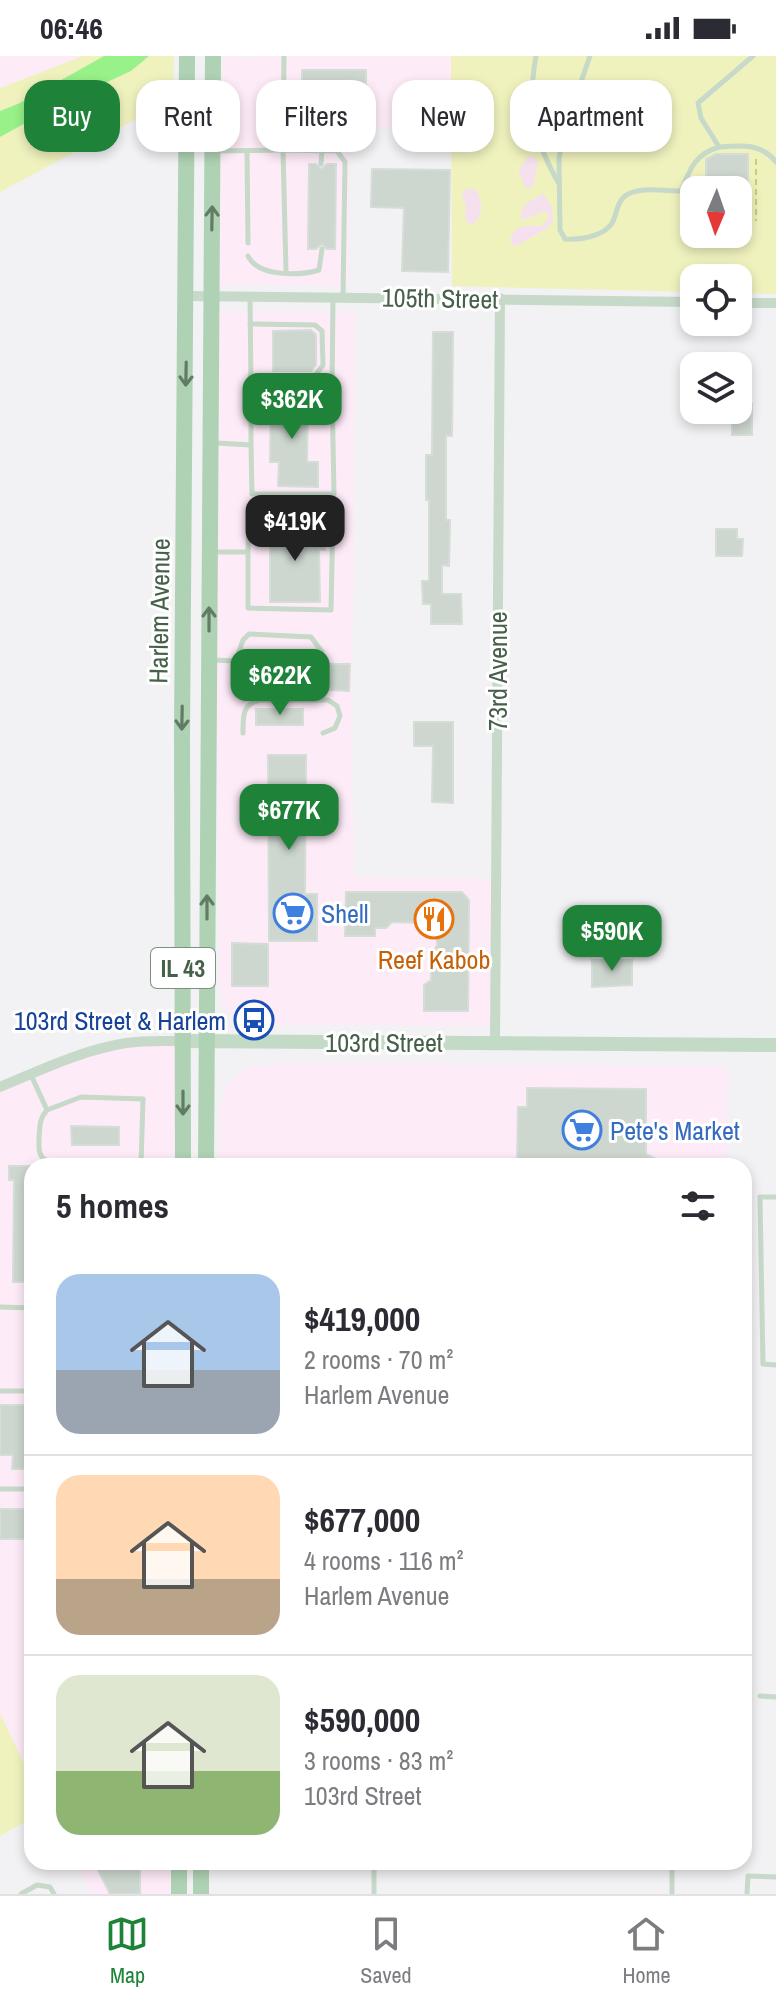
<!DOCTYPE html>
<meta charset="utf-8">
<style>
body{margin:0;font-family:"Archivo Narrow",sans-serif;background:#f7f7f7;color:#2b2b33;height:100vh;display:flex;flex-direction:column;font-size:30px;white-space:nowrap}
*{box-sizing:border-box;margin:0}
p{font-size:26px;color:#7c7c81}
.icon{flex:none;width:44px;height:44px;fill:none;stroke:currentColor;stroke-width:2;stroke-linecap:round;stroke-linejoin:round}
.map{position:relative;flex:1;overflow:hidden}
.drawer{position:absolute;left:24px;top:1102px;width:728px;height:712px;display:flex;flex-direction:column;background:#fff;border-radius:24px;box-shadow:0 4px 12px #0003}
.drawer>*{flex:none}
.top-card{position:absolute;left:24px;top:24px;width:728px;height:72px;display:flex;gap:16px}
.needle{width:52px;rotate:182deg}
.fabs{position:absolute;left:680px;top:120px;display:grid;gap:16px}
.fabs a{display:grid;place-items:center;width:72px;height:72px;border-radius:16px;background:#fff;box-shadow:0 4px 12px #0003;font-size:40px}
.price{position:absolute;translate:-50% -68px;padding:0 18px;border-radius:16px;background:#1e8338;color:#fff;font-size:26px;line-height:52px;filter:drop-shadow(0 2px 4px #0008)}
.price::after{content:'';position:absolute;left:50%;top:48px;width:24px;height:18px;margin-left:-12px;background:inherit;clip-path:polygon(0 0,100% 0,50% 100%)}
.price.active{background:#222;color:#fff}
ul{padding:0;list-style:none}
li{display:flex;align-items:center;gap:24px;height:200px;padding:0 32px}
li+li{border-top:2px solid #e1e1e2}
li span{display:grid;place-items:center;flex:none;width:224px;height:160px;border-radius:24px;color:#555}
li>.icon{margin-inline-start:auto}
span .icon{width:96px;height:96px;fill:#fffc;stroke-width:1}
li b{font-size:34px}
h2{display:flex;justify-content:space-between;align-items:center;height:96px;padding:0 32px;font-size:34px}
.chip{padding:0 28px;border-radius:24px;background:#fff;box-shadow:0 4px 12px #0003;font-size:28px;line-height:72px}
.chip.active{background:#1e8338;color:#fff}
.status{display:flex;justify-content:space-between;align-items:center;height:56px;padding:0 40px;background:#fff;direction:ltr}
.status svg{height:22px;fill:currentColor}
.dock{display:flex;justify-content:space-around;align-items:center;height:112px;border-top:2px solid #e1e1e2;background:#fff;font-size:22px;color:#7c7c81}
.dock a{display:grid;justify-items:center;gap:4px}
.dock .active{color:#1e8338}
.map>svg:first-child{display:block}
.commercial{fill:#fdebf7}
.green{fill:#f0f2be;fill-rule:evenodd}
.sand{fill:#f5e1ee}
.water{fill:#98f189}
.building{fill:#cdd6cf;stroke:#d5ddd7;stroke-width:2}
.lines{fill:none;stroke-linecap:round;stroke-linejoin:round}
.path{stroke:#c4d274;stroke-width:2;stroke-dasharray:6 4;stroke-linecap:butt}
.lane{stroke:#c7d9c9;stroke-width:5}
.street{stroke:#c7d9c9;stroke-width:10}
.secondary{stroke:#c3dac7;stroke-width:14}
.primary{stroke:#afd1b4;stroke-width:16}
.oneway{stroke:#617c64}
.labels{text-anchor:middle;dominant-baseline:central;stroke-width:6;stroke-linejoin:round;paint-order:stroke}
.shield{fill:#fff;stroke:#7e9080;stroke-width:2}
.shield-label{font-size:24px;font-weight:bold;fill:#47604a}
.street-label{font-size:26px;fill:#47604a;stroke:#fff}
.shop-label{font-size:26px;fill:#366cbe;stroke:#fff;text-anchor:start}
.food-label{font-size:26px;fill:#c56008;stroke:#fff}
.transit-label{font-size:26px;fill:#164399;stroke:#fff;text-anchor:end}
</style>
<div class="status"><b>06:46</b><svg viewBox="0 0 49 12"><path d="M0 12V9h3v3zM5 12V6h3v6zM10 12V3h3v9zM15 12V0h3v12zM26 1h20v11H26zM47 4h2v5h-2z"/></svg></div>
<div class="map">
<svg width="776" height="1838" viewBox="0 0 776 1838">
<rect width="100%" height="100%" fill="#f2f1f3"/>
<g class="commercial">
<path d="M0,0h83l-83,32z"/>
<path d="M223,0h18l3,5 11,-5h196v73l-101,-1 -1,158 -130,-1z"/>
<path d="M219,256h136l-3,442 2,123 140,2 -2,147 -240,-1 -14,-3 -16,-17 -2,-12 -3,-241z"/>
<path d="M176,987v123h-144v615l-32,-68v-625l71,-28 54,-14z"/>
<path d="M278,1007l450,3 -1,100h-509l1,-55 7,-25 19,-18z"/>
<path d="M75,1806h96l-1,32h-77z"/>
</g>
<g class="green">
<path d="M83,0h21l-84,47 -20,8v-23z"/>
<path d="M149,0h25l-1,43 -173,93v-55l60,-33 71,-33z"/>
<path d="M451,0h325v238l-38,-1v-15h-44v14l-242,-6zM694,134h44v44h-44z"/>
<path d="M0,1657l32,68v37l-32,18z"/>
</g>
<g class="sand">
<path d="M529,100l6,1 3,5 -5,24 -5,3 -3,-2 -7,-17z"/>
<path d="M469,132l7,2c7,11 8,29 -5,35l-6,-5 1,-14 -4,-10 1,-5z"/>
<path d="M543,137l9,14 1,14 -5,7 -34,19 -4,-7c4,-16 19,-15 32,-14l7,-9 -4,-6 -21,9 -4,-3 4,-12z"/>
</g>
<path class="water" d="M104,0h45l-18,15 -71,33 -60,33v-26l20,-8z"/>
<g class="building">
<path d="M302,14h64v45h-24v28h-40z"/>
<path d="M716,98h32v36h-42v-31z"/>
<path d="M309,108h7l5,5 6,-5h9l-1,85h-8l-5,-5 -6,5h-8z"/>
<path d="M372,113l78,1 -2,102 -46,-1 2,-63 -33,-1z"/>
<path d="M311,274l5,5v30l-5,6h-38v-40z"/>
<path d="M433,276h20l-1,104h-6v84h4l-1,46 -7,-1v29h19l1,30h-31v-20h-8l-1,-23h7v-81h-3v-45h6z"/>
<path d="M271,338l37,1 -1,67h11v25l-40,-1 1,-24h-9z"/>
<path d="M738,348h14v31h-20v-25h6z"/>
<path d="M270,468h51v15h4v11h-6l1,52h-50z"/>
<path d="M716,473h21v10h6l-1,17h-26z"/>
<path d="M330,608h20l-1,27 -20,-1z"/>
<path d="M242,613l26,1 -1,17 -25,-1z"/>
<rect x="256" y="653" width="47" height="16"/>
<path d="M414,666h39v81l-21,-1 1,-56h-19z"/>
<path d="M268,699h38l-1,139h12v47h-48z"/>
<path d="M346,836h116l7,8 -1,111h-44v-26l7,-5v-27l6,-7v-10l-13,-13 -32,-1 -6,6h-11v8h-30z"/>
<path d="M232,887l36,1v42h-36z"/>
<path d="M592,904h40v25l-40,2z"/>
<path d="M527,1032l119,1v65l24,12h-153l1,-59h9z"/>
<path d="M71,1070l48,1v18h-47z"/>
<path d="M9,1110h23v116h-19l1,-102h-5z"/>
<path d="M0,1349h32v64h-20l1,-14h-13z"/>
<rect x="0" y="1453" width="32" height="30"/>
<path d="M94,1806h46v32h-30z"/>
</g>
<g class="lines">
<path class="path" d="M756,103v62"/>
<g class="lane">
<path d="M536,0c-9,50 -3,82 22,126"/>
<path d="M590,0l-26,75 -5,28 1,71 5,9c16,1 43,-3 49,-20 3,-8 4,-18 11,-23 13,-10 40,-5 56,-5 9,-22 14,-37 38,-44l-18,-29 -3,-15 55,-47"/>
<path d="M719,91c23,-2 42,-4 57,15"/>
<path d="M214,95l69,-1 1,-94"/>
<path d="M247,95l1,92"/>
<path d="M321,108l1,-14"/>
<path d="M248,200c10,21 51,20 71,14l3,-21"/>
<path d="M286,216l-3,-122 54,1 8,11 -2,135"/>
<path d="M250,241l1,91"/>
<path d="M250,268l65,1 7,6 1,34 -9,12 -64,-1"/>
<path d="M314,321h18"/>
<path d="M332,334l1,-92"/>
<path d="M216,387l35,2v-57l81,2 2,104h-82l-1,-49"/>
<path d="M215,496h33v56l83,2 2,-96 -84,-1 -1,39"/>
<path d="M211,604l103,4 8,-12 -11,-15 -62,-3 -6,6 -7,20"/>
<path d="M243,677c0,-16 -1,-30 18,-33h67l9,6 3,10 -5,12 -12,5"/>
<path d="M31,1019l16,35c-8,9 -7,16 -8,28 0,7 -1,14 3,19 10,12 82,6 99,8"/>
<path d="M47,1054l34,-13 62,2 -2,66 41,-1"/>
<path d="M776,1141h-16l3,167 13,1"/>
<path d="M0,1251l32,1"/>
<path d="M0,1335h32"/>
<path d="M0,1433h32"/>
<path d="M760,1640l16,1"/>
<path d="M374,1806v32"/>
<path d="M21,1838l16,-9 13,2 4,7"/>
<path d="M672,1838v-32"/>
<path d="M747,1838l1,-18 28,1"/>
</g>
<g class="street">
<path d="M187,240l507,6"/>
<path d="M738,247h38"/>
<path d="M495,987l5,-745"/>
<path d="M0,1031c41,-17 82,-37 126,-44 19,-3 38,-2 57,-2"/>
</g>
<path class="secondary" d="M183,985l593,4"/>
<g class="primary">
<path d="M183,1110l-1,-433 5,-677"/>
<path d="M206,1110l7,-1110"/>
<path d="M179,1838v-32"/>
<path d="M201,1838v-32"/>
</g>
</g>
<defs><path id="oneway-shaft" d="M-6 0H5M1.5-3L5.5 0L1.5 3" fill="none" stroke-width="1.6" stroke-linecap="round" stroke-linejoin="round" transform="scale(2)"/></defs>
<g class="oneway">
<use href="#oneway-shaft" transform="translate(212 162) rotate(-89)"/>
<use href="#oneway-shaft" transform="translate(186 318) rotate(91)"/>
<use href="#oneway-shaft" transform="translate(209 563) rotate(-90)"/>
<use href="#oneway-shaft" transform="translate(182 662) rotate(91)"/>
<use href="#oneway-shaft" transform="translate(207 851) rotate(-90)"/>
<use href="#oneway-shaft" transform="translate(183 1047) rotate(90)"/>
</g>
<defs>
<g id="supermarket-ring" transform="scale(2)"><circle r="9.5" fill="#fff" stroke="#3f7fe0" stroke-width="1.5"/><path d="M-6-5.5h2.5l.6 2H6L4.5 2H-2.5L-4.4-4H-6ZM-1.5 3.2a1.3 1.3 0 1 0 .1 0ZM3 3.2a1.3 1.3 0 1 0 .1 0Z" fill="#3f7fe0"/></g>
<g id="restaurant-ring" transform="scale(2)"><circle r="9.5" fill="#fff" stroke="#e8710a" stroke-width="1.5"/><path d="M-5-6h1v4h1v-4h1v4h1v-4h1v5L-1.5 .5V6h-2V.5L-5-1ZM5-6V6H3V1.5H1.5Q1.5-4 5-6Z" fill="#e8710a"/></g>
<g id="bus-ring" transform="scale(2)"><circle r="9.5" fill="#fff" stroke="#1a4fb4" stroke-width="1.5"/><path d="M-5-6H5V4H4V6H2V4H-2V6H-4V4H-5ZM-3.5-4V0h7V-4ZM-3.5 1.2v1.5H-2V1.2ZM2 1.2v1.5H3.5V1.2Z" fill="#1a4fb4"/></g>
</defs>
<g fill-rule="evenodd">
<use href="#supermarket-ring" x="293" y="857"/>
<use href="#restaurant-ring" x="434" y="863"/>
<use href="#bus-ring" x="254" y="964"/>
<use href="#supermarket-ring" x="582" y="1074"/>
</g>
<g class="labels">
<rect class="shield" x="151" y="892" width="64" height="40" rx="6"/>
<g class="shield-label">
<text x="183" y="912">IL 43</text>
</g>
<g class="street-label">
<text transform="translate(440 242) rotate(1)">105th Street</text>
<text transform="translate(159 555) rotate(-89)">Harlem Avenue</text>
<text transform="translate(497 615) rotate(-90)">73rd Avenue</text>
<text x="384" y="986">103rd Street</text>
</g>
<g class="shop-label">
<text x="321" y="857">Shell</text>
<text x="610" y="1074">Pete's Market</text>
</g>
<g class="food-label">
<text x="434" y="903">Reef Kabob</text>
</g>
<g class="transit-label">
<text x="226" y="964">103rd Street &amp; Harlem</text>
</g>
</g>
</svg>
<div class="fabs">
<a><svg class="needle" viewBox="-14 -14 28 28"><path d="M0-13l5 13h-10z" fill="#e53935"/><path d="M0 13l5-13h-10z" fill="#7c7c81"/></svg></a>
<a><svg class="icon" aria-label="locate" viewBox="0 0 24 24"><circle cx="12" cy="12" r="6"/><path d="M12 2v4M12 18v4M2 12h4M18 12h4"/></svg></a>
<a><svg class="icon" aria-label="layers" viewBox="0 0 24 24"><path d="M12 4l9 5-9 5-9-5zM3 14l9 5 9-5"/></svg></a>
</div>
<b class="price" style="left:292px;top:385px">$362K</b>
<b class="price active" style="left:295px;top:507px">$419K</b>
<b class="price" style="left:280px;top:661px">$622K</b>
<b class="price" style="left:289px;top:796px">$677K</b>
<b class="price" style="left:612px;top:917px">$590K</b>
<div class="top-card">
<a class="chip active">Buy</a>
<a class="chip">Rent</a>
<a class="chip">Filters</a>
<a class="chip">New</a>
<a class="chip">Apartment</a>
</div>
<section class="drawer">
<h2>5 homes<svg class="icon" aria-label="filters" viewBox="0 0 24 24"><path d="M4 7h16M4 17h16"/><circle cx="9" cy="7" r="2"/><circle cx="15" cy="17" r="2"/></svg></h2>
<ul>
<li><span style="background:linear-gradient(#a9c7e8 60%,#9aa5b1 0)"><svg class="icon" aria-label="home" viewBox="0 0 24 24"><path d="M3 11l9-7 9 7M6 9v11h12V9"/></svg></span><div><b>$419,000</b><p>2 rooms · 70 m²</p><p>Harlem Avenue</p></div></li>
<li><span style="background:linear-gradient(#ffd9b3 65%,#b9a48a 0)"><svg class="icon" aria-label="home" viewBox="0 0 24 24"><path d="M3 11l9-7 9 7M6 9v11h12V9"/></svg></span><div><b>$677,000</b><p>4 rooms · 116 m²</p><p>Harlem Avenue</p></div></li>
<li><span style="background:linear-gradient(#dfe7d0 60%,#8fb573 0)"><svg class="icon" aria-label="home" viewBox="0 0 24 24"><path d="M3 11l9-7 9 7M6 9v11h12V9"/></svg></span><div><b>$590,000</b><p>3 rooms · 83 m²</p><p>103rd Street</p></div></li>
</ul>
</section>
</div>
<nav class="dock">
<a class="active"><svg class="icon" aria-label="map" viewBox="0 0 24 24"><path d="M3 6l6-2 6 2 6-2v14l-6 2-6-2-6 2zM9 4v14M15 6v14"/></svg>Map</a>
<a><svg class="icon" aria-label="saved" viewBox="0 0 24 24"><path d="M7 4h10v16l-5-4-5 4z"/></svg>Saved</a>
<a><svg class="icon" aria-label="home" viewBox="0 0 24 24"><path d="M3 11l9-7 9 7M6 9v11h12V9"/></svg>Home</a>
</nav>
